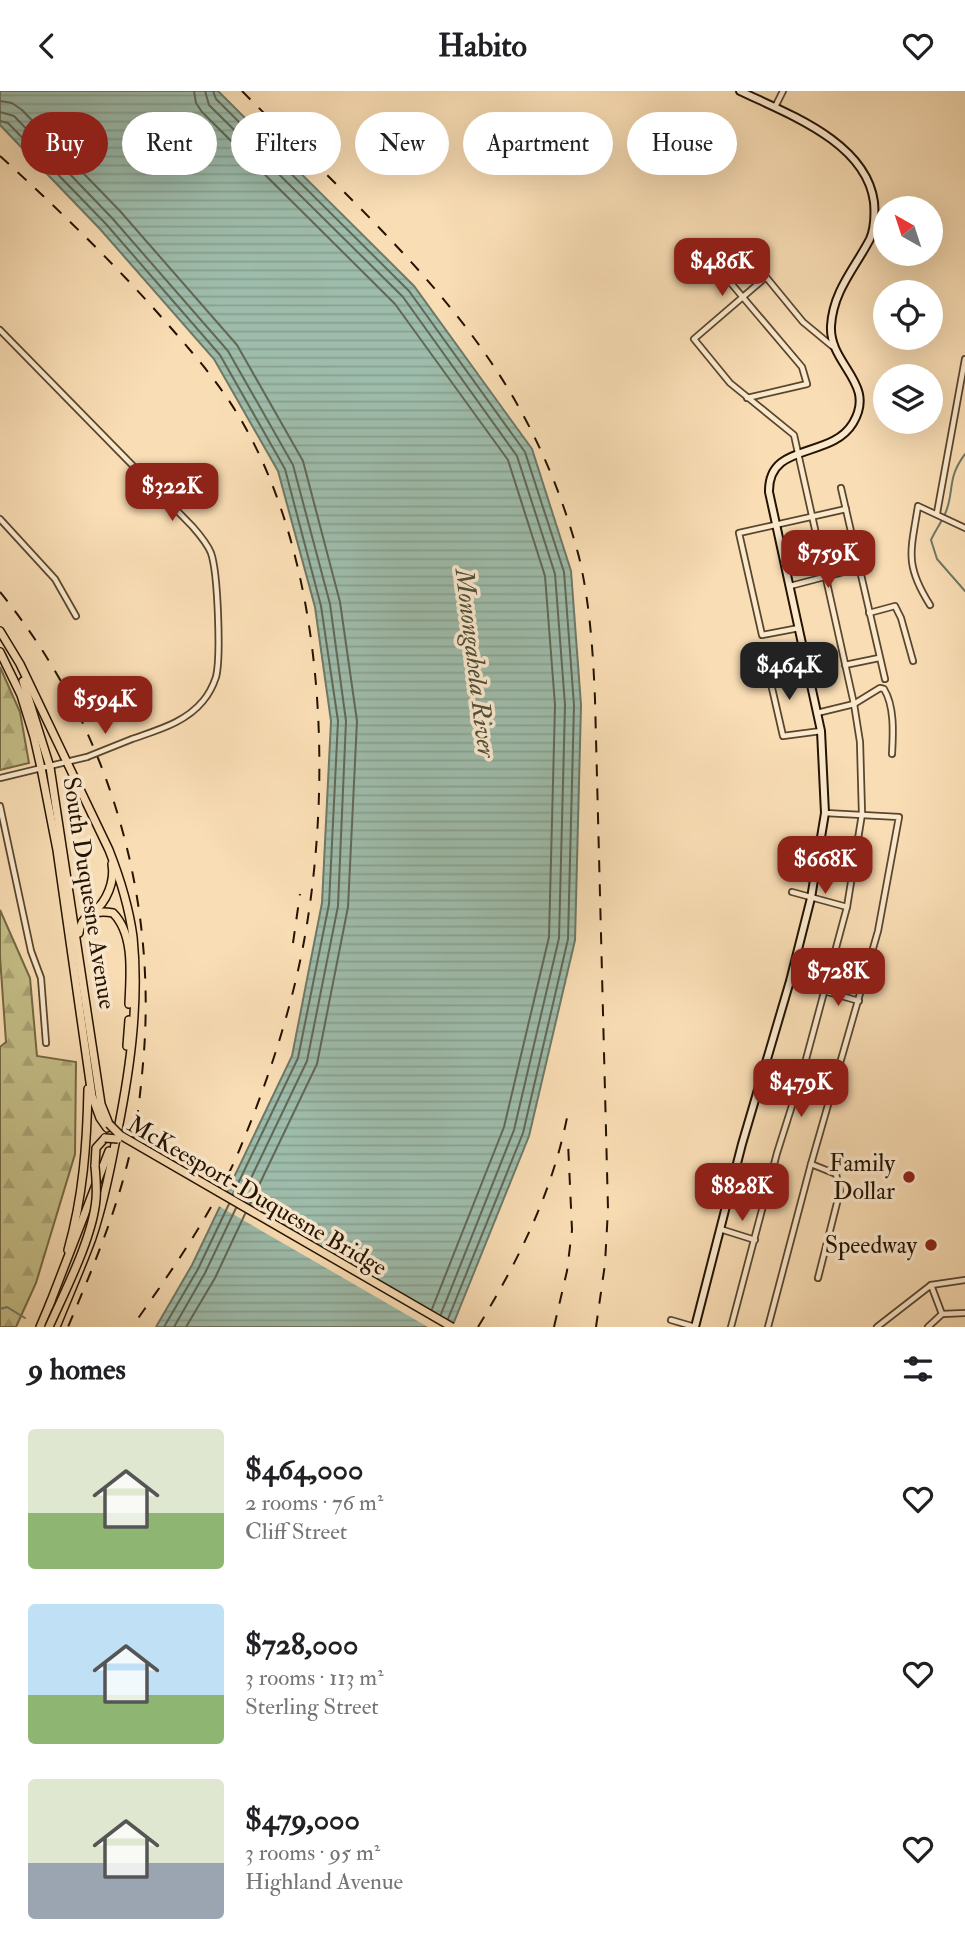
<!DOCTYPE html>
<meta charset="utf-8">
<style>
body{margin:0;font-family:"IM FELL Double Pica",serif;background:#f2f2f2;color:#202124;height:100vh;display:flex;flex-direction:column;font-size:26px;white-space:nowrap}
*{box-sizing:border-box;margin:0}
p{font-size:23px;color:#757577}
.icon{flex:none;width:38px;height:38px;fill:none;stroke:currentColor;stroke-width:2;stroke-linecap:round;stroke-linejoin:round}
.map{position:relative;height:1236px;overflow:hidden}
.details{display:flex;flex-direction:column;background:#fff;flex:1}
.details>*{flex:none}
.guide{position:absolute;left:21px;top:21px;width:924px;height:63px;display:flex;gap:14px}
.needle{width:46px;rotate:321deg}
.fabs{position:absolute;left:873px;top:105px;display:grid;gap:14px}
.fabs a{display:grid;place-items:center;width:70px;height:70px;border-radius:50%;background:#fff;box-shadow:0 7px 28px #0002;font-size:35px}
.price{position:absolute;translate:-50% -60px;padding:0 16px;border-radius:14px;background:#8f2418;color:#fff;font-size:23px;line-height:46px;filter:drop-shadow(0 2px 4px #0008)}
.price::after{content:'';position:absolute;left:50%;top:42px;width:21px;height:16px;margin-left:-10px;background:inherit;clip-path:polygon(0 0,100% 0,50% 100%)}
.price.selected{background:#222;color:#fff}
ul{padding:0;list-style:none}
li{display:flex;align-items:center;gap:21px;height:175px;padding:0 28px}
li span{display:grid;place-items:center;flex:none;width:196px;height:140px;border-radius:7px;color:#555}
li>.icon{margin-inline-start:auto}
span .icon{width:84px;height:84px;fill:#fffc;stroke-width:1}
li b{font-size:30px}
h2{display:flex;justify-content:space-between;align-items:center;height:84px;padding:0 28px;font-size:30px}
.chip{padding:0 24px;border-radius:32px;background:#fff;box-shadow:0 7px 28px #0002;font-size:24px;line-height:63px}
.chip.selected{background:#8f2418;color:#fff}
header{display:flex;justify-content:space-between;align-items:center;height:91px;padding:0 28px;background:#fff;font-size:32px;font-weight:700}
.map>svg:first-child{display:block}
.forest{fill:url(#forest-firs);stroke:#746944;stroke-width:2}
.water{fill:url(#water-rules);stroke:#6d7867;stroke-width:2}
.pier{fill:#f9ddb4}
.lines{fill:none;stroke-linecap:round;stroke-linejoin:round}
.shore{stroke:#616856;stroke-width:2}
.stream{stroke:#6d7867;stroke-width:2}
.minor-casing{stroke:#59462d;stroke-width:8}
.secondary-casing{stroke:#241300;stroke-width:10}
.primary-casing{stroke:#241300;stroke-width:10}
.minor{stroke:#fbe9ce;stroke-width:4.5}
.secondary{stroke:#fbe9ce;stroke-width:6}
.primary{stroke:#f9ddb4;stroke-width:7}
.rail{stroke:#241300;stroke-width:2;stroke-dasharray:12 12;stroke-linecap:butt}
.minor-bridge-casing{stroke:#59462d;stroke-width:8;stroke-linecap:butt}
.primary-bridge-casing{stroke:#241300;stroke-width:10;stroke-linecap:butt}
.minor-bridge{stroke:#fbe9ce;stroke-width:4.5}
.primary-bridge{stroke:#f9ddb4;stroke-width:7}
.poi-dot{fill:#8f2418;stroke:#fbe9ce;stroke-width:2.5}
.labels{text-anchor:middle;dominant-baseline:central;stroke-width:7;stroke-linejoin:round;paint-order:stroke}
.street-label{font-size:24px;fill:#241300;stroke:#fbe9ce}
.poi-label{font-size:24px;fill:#241300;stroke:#fbe9ce;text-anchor:end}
.water-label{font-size:26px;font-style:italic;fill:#4f4e3c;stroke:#fbe9ce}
</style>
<header><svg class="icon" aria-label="back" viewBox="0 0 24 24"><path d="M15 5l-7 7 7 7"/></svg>Habito<svg class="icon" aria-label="heart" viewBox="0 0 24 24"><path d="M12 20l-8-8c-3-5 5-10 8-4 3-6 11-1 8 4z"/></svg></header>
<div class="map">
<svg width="965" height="1236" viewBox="0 0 965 1236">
<defs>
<pattern id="forest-firs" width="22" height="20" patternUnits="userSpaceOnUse" patternTransform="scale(1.75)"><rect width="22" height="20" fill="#c5bf88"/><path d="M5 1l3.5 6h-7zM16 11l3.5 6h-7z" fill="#a9a374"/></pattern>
<pattern id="water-rules" width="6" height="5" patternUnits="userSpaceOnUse" patternTransform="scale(1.75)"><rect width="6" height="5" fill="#9ebcab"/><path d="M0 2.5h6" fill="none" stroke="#88a191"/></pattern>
</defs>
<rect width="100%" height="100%" fill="#f9ddb4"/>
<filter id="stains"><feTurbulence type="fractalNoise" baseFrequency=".00286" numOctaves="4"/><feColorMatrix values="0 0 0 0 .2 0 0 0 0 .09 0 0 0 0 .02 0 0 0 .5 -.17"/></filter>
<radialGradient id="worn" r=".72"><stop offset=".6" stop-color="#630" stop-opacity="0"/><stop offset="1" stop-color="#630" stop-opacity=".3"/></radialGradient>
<g class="forest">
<path d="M0,576l20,45 9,51 -29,7z"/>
<path d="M0,819l30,68 7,78 39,6 -1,92 -39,129 -20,44h-16v-280l6,-5 -6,-85z"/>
</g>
<path class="water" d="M0,0h218l196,195 118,163 39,122 10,134 -6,235 -46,196 -77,191h-296l36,-62 100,-209 30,-153 9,-182 -16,-114 -37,-136 -64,-112 -114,-130 -100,-104z"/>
<path class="pier" d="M223,1100l234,134 -1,2h-28l-211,-122z"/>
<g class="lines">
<g class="shore">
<path d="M194,0l2,12 6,9 193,192 113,156 37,116 10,129 -6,232 -45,190 -72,182"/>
<path d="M205,0l4,14 194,192 114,159 38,118 10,131 -6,233 -45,192 -73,184"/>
<path d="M213,0l3,8 193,192 116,161 39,120 10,133 -6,234 -45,194 -75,186"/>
<path d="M0,10l12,2 10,7 98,101 117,134 66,116 37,141 17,119 -9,186 -31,157 -67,140"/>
<path d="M0,21l14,4 98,102 116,133 65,114 37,139 16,117 -8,185 -31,155 -66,138"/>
<path d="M0,30l8,2 98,101 114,131 65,114 36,137 17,115 -9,183 -31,154 -65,136"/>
<path d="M164,1236l34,-58 31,-65"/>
<path d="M174,1236l31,-54 31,-65"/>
<path d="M186,1236l29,-49 30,-64"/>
</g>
<g class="stream">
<path d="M965,363c-19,25 -10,38 -20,60 -4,9 -10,17 -14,26l6,19 28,32"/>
<path d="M0,1218l7,-2 18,11"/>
</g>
<g class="minor-casing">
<g id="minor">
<path d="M775,16l8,-16"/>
<path d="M713,171l89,105 5,17 -60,14"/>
<path d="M0,239l192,196c7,8 15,17 19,27 7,20 10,104 5,124 -3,9 -7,17 -13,24 -18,22 -46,29 -71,38"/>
<path d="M841,397l44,191"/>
<path d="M937,422l28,-154"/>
<path d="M0,428l55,60 21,37"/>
<path d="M790,495l69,-18"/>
<path d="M930,514c-26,-41 -19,-54 -12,-99l47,22"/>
<path d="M869,522l26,-7 6,12 12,43"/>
<path d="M799,537l-37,7 -23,-102 107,-24"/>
<path d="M845,574l34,-7"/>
<path d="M769,584l14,61 38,-5"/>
<path d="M817,622l37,-9 26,-16 4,1c11,18 9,46 8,65"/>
<path d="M0,687l87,-21"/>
<path d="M0,715l31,145 10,27 5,65"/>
<path d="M792,801l55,15"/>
<path d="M824,900l35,10"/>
<path d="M802,983l32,10"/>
<path d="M811,1073l25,10 4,17 -22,87"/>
<path d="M720,1138l35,11"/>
<path d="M931,1194l11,29"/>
<path d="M671,1229l24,7"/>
<path d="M731,1236l46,-174 25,-79 45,-167 15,-93 -2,-72 -6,-38 -60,-269 -64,-52 -36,-44 72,-62 37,45 29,24"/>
<path d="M768,1236l43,-163 67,-233 21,-114 -74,-4"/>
<path d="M877,1236l54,-42 34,-5"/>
<path d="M928,1236l14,-13 23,-1"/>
</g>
</g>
<g class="secondary-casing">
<path id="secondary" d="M695,1236l47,-183 48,-163 21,-83 14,-85 -4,-82 -52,-239c-1,-51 62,-32 84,-69 24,-40 -24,-58 -22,-97 2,-35 24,-58 39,-87 5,-12 5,-25 4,-37 -8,-60 -86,-88 -134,-111"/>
</g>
<g class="primary-casing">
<g id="primary">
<path d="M0,540l20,33 89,186c11,28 20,57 24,87 7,69 -4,140 -18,207 -6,32 -13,64 -23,94 -11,30 -24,59 -36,89"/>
<path d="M0,561l21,43 13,42 7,31 16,82 35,246 8,22 7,10"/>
<path d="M23,590l27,86 51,337 8,20"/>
<path d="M93,821c14,-10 22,-31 19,-48"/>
<path d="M79,842c2,-19 17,-23 34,-20 22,22 17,63 16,91"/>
<path d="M127,955l2,-26"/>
<path d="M95,1075l1,-18 9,-10"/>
<path d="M68,1159c15,-53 19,-106 20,-161"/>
<path d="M49,1215l60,-155"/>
<path d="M40,1236l11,-26"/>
</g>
</g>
<use href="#minor" class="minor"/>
<use href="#secondary" class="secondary"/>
<use href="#primary" class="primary"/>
<g class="rail">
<path d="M242,0c90,91 198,186 265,296 32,52 56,110 72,170 11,47 14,95 16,142l13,510 -3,55 -9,63"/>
<path d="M0,65c57,52 113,106 164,164 29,33 58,66 80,105 79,140 88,343 63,499 -12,75 -37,152 -66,222 -26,64 -69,124 -109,181"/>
<path d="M0,501c105,129 156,294 144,460 -3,35 -6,71 -15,105 -14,59 -38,115 -61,170"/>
<path d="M293,852l7,-49"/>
<path d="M478,1236c42,-69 77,-140 91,-220"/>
<path d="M554,1236l13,-56 5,-41 -4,-88"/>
</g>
<g class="minor-bridge-casing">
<path id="minor-bridge" d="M87,666l45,-18"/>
</g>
<g class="primary-bridge-casing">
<g id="primary-bridge">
<path d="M109,1033l11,11 332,192"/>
<path d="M105,1047l13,1"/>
<path d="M49,1236c16,-36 44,-90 47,-128 1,-11 0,-22 -1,-33"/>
</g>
</g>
<use href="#minor-bridge" class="minor-bridge"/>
<use href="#primary-bridge" class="primary-bridge"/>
</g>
<g class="poi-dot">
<circle cx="909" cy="1086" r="7"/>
<circle cx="931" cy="1154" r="7"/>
</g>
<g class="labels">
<g class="street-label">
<text transform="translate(89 802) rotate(81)">South Duquesne Avenue</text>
<text transform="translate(257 1105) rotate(30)">McKeesport-Duquesne Bridge</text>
</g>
<g class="poi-label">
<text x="895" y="1072">Family<tspan x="895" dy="28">Dollar</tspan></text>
<text x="917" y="1154">Speedway</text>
</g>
<g class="water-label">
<text transform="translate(475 572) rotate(83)">Monongahela River</text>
</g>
</g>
<rect width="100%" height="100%" filter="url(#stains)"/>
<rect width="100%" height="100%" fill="url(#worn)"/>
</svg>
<div class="fabs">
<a><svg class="needle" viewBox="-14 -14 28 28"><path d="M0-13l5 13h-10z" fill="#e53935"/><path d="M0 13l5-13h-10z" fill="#757577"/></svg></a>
<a><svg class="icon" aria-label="locate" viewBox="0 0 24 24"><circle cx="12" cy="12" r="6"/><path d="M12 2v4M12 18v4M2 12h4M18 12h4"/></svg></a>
<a><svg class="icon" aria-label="layers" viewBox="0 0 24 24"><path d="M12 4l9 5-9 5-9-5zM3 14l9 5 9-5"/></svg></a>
</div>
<b class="price" style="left:722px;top:207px">$486K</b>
<b class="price" style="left:172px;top:432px">$322K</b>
<b class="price" style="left:828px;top:499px">$759K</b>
<b class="price selected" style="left:789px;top:611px">$464K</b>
<b class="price" style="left:105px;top:645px">$594K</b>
<b class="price" style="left:825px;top:805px">$668K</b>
<b class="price" style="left:838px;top:917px">$728K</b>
<b class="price" style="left:801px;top:1028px">$479K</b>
<b class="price" style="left:742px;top:1132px">$828K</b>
<div class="guide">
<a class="chip selected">Buy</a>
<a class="chip">Rent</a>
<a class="chip">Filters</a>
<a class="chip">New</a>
<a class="chip">Apartment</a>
<a class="chip">House</a>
</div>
</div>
<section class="details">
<h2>9 homes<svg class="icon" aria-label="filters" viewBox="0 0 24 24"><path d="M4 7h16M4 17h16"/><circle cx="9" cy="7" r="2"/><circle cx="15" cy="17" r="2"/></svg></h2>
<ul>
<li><span style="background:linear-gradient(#dfe7d0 60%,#8fb573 0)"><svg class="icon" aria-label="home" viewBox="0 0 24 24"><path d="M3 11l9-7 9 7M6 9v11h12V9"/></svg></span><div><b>$464,000</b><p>2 rooms · 76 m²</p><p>Cliff Street</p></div><svg class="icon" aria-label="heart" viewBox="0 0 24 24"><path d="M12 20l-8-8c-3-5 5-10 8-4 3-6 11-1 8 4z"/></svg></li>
<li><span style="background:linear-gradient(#bfe0f5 65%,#8fb573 0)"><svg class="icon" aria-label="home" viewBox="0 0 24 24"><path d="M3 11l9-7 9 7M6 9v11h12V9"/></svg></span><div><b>$728,000</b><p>3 rooms · 113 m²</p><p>Sterling Street</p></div><svg class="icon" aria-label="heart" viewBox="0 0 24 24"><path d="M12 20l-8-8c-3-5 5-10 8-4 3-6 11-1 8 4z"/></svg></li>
<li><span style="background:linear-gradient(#dfe7d0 60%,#9aa5b1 0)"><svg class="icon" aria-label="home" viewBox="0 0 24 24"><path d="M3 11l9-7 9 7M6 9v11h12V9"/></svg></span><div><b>$479,000</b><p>3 rooms · 95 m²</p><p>Highland Avenue</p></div><svg class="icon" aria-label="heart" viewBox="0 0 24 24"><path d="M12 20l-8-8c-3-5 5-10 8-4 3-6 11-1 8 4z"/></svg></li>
</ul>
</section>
